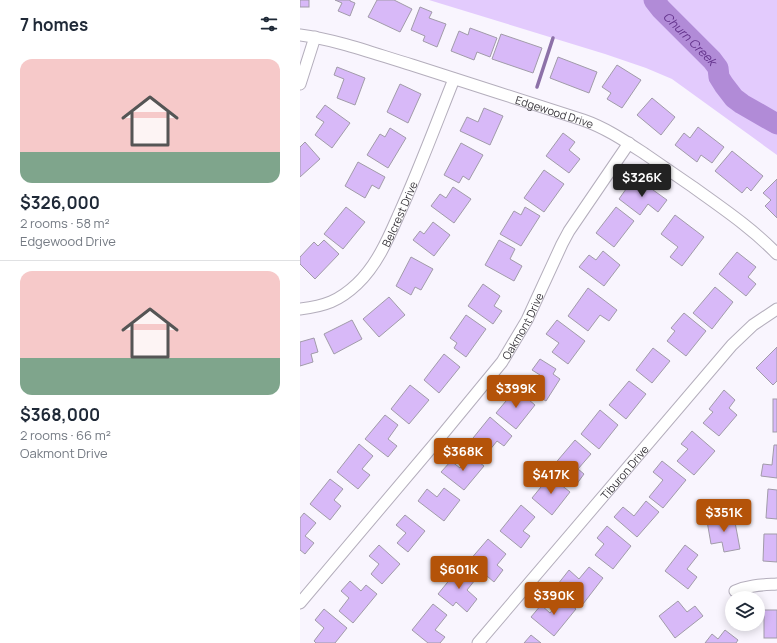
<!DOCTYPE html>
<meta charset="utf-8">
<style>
body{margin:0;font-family:Manrope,sans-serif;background:#f6f6f7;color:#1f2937;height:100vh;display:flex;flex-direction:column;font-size:15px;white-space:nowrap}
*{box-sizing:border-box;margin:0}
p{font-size:13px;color:#747a83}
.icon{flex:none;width:22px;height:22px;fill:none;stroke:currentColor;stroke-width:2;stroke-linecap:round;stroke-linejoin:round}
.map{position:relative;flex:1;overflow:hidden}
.side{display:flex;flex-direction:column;background:#fff;width:300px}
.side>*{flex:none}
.tools{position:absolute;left:425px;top:591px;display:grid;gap:8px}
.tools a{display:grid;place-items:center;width:40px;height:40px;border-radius:50%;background:#fff;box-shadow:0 2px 10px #0003;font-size:20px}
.price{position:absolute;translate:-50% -34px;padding:0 9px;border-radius:4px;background:#b45309;color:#fff;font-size:13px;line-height:26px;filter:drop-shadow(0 1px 2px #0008)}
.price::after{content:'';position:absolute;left:50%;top:24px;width:12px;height:9px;margin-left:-6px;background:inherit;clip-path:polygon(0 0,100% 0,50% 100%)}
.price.current{background:#222;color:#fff}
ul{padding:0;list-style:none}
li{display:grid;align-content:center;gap:8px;height:212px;padding:0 20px}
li+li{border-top:1px solid #e0e1e3}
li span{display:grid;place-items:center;height:124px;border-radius:12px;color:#555}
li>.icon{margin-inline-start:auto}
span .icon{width:72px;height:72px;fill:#fffc;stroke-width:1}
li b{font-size:17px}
h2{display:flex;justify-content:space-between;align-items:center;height:48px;padding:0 20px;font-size:17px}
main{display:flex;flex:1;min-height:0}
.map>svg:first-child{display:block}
.green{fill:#e3cbfd}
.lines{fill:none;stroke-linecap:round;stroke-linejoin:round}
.stream{stroke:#8d71a8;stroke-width:3.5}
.river{stroke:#b18bd7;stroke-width:21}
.building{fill:#d8b9f8;stroke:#a19ba9}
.street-casing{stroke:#b4aebc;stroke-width:13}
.street{stroke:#fff;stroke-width:11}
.labels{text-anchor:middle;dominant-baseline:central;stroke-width:3.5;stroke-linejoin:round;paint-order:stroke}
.street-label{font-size:11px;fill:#38353b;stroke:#f9f5fe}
.water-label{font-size:12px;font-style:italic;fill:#63328b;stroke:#f9f5fe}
</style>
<main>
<section class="side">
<h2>7 homes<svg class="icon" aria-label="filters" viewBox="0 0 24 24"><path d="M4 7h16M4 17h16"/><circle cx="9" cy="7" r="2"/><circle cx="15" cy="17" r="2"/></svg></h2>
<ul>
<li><span style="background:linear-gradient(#f6c9c9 75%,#7fa58c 0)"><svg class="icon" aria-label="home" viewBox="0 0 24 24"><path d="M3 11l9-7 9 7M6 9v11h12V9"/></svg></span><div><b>$326,000</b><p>2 rooms · 58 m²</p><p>Edgewood Drive</p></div></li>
<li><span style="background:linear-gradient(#f6c9c9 70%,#7fa58c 0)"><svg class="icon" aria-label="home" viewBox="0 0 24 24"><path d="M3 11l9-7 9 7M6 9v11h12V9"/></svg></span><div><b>$368,000</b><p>2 rooms · 66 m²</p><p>Oakmont Drive</p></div></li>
</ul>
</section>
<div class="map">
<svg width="477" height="643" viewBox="0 0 477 643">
<rect width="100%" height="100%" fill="#f9f5fe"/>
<path class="green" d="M129,0h348v155l-105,-76 -26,-11 -41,-14z"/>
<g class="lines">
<path class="stream" d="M237,87l16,-49"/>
<path class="river" id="s1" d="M354,0l7,9 51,51 6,8 1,9 5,8 10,13 8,6 35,20"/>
</g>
<g class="building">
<rect x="0" y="0" width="9" height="7"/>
<path d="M35,0h15v1l5,2 -5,13 -12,-5 4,-8z"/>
<path d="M77,0h17l18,9 -12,23 -32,-15z"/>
<path d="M120,7l12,5 -3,6 17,6 -9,23 -14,-6 2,-5 -14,-6z"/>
<path d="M170,28l27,10 -7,19 -13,-5 -3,8 -23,-9 8,-20 9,4z"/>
<path d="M201,34l41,14 -9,25 -41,-14z"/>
<path d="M258,57l39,15 -8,21 -39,-15z"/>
<path d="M317,65l24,15 -19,28 -15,-9 4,-6 -9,-6z"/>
<path d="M37,67l28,11 -10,27 -18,-7 7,-19 -10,-4z"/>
<path d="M100,84l21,10 -13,29 -21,-11z"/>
<path d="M352,98l23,19 -14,18 -24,-20z"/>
<path d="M25,105l25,18 -18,25 -17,-13 9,-13 -8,-5z"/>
<path d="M184,108l19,8 -13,29 -30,-14 7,-14 11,5z"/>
<path d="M398,127l26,20 -12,16 -11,-8 -4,7 -22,-17 9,-12 6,5z"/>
<path d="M90,128l16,10 -18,30 -21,-13 13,-21 5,3z"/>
<path d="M263,133l12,9 -6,8 11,9 -11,14 -23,-17z"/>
<path d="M5,142l15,17 -20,18v-30z"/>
<path d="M161,143l22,12 -14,25 -6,-4 -4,7 -15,-8z"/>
<path d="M432,151l31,25 -12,15 -4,-4 -5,6 -27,-22z"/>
<path d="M58,162l27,15 -6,12 -7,-4 -7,13 -20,-12z"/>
<path d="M244,170l20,14 -20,28 -20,-14z"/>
<path d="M477,179v39l-12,-12 6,-6 -8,-7z"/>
<path d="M331,182l7,5 4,-5 25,18 -9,12 -10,-8 -8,11 -21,-16z"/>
<path d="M153,187l18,12 -17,24 -23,-17 9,-12 6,4z"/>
<path d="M46,207l19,15 -22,27 -19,-15z"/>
<path d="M225,207l15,9 -19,30 -21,-12 14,-23 7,4z"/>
<path d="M316,207l18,14 -20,26 -18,-14z"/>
<path d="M375,215l29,22 -22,29 -12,-9 8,-10 -17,-13z"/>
<path d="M133,222l17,13 -16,21 -21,-16 7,-9 4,3z"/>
<path d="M24,240l15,14 -24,25 -15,-15v-7l14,-15 4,4z"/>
<path d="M199,240l16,9 -5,10 12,7 -8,15 -29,-16z"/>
<path d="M303,251l17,14 -16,21 -25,-19 10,-12 7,5z"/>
<path d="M437,252l19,15 -8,10 8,7 -10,12 -27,-22z"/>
<path d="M111,257l22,12 -12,21 -6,-3 -4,8 -15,-9z"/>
<path d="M183,284l17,12 -6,10 8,5 -9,13 -25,-18z"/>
<path d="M415,287l18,15 -21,27 -19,-16z"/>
<path d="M288,288l29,22 -8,11 -9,-6 -12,16 -20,-15z"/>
<path d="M89,297l16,18 -26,22 -16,-18z"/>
<path d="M384,313l22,18 -20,25 -19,-15 8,-10 -4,-3z"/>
<path d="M166,315l20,14 -20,28 -12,-9 3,-5 -7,-5z"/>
<path d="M52,320l10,19 -28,15 -10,-20z"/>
<path d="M257,320l28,21 -17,23 -16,-12 7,-9 -13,-9z"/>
<path d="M14,338l4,14 -7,2 2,8 -13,4v-24z"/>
<path d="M477,347v34l-4,4 -17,-17z"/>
<path d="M353,348l17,13 -18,22 -16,-13z"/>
<path d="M144,354l16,13 -21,26 -15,-13z"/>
<path d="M240,359l16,10 -3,5 7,5 -14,22 -16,-10 10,-16 -8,-5z"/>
<path d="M329,381l17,13 -20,25 -17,-14z"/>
<path d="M110,385l19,15 -20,24 -18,-15z"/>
<path d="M216,389l19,16 -19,24 -20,-16z"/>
<path d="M424,390l11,10 -6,8 8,7 -18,21 -16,-13 10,-11 -4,-3z"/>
<rect x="473" y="399" width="4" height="33"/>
<path d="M300,410l18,15 -19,24 -18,-15z"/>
<path d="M85,415l13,10 -10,14 9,7 -9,11 -23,-18z"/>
<path d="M190,417l22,19 -8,10 -7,-5 -12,15 -16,-13z"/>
<path d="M392,431l23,20 -21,24 -17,-14 11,-12 -7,-5z"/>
<path d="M275,440l16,14 -13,15 6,5 -8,11 -23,-19z"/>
<path d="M59,444l14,12 -11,13 8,6 -12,14 -21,-17z"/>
<path d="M474,445h3v33l-16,-2 2,-12 9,1z"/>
<path d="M170,455l14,11 -20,24 -23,-18 10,-11 9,7z"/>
<path d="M362,461l24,19 -23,28 -14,-11 14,-17 -10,-8z"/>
<path d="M250,476l20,16 -18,23 -20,-17z"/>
<path d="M30,479l13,10 -9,11 7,6 -11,14 -20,-16z"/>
<path d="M144,488l16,12 -16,21 -26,-20 9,-12 10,8z"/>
<path d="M468,489l9,1v29l-11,-1z"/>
<path d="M346,501l13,11 -22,25 -23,-20 9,-10 11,9z"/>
<path d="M221,505l14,12 -12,14 7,5 -9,12 -21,-17z"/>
<path d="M4,513l12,10 -11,13 9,7 -9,11 -5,-4v-32z"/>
<path d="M105,515l20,16 -17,21 -11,-9 9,-10 -10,-8z"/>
<path d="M434,517l6,32 -16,3 -2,-10 -11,2 -4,-23z"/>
<path d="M307,526l24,20 -18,23 -18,-14 9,-11 -7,-6z"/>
<path d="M464,534h13v28l-14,-1z"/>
<path d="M188,539l18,15 -9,11 6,5 -9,12 -25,-21z"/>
<path d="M79,545l21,19 -18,20 -11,-10 8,-10 -10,-8z"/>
<path d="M385,545l13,10 -11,14 10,8 -9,12 -23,-18z"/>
<path d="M160,567l15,13 -8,10 10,9 -10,13 -11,-10 -3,4 -15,-12z"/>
<path d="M289,567l14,11 -20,26 -25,-20 11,-14 10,9z"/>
<path d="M50,581l11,10 5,-6 11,9 -24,29 -14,-12 10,-13 -8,-7z"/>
<path d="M262,598l14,11 -22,27 -23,-19 10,-12 9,8z"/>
<path d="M378,601l9,11 8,-6 8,10 -28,22 -16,-22z"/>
<path d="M133,604l14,11 -12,15 10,7 -5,6h-12l-16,-13z"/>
<path d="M24,609l23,19 -12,15h-19l-2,-2 10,-13 -9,-8z"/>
<rect x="464" y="610" width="13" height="28"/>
<path d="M425,630l13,10 -2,3h-31l7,-9 6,5z"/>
<path d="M231,635l10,8h-17z"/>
</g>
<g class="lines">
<g class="street-casing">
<g id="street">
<path id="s2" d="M0,35c38,5 75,19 112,30 57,18 114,37 171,55 23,8 42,21 62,34 16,11 32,22 48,33 29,21 59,41 84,67"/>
<path d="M0,84l15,-47"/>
<path id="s3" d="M0,309c25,-3 39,-8 57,-25 20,-19 31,-45 42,-70 20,-44 37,-90 55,-135"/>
<path d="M435,591c15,-6 27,-6 42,-7"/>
<path id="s4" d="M0,603l142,-168 60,-73 25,-42 35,-76 7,-13 60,-88"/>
<path id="s5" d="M178,643l254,-298 21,-20 24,-16"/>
</g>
</g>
<use href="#street" class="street"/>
</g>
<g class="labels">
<g class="street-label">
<text stroke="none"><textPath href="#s2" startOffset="266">Edgewood Drive</textPath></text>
<text stroke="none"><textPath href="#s3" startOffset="146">Belcrest Drive</textPath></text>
<text stroke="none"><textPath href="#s4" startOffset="356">Oakmont Drive</textPath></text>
<text stroke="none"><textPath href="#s5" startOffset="225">Tiburon Drive</textPath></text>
</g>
<g class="water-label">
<text stroke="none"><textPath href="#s1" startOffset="53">Churn Creek</textPath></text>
</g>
</g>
</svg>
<div class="tools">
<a><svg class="icon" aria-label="layers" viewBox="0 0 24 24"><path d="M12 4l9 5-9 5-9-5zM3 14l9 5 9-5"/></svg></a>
</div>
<b class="price current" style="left:342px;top:198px">$326K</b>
<b class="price" style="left:216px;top:409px">$399K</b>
<b class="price" style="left:163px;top:472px">$368K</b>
<b class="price" style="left:251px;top:495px">$417K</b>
<b class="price" style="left:424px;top:533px">$351K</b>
<b class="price" style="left:159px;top:590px">$601K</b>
<b class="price" style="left:254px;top:616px">$390K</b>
</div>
</main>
